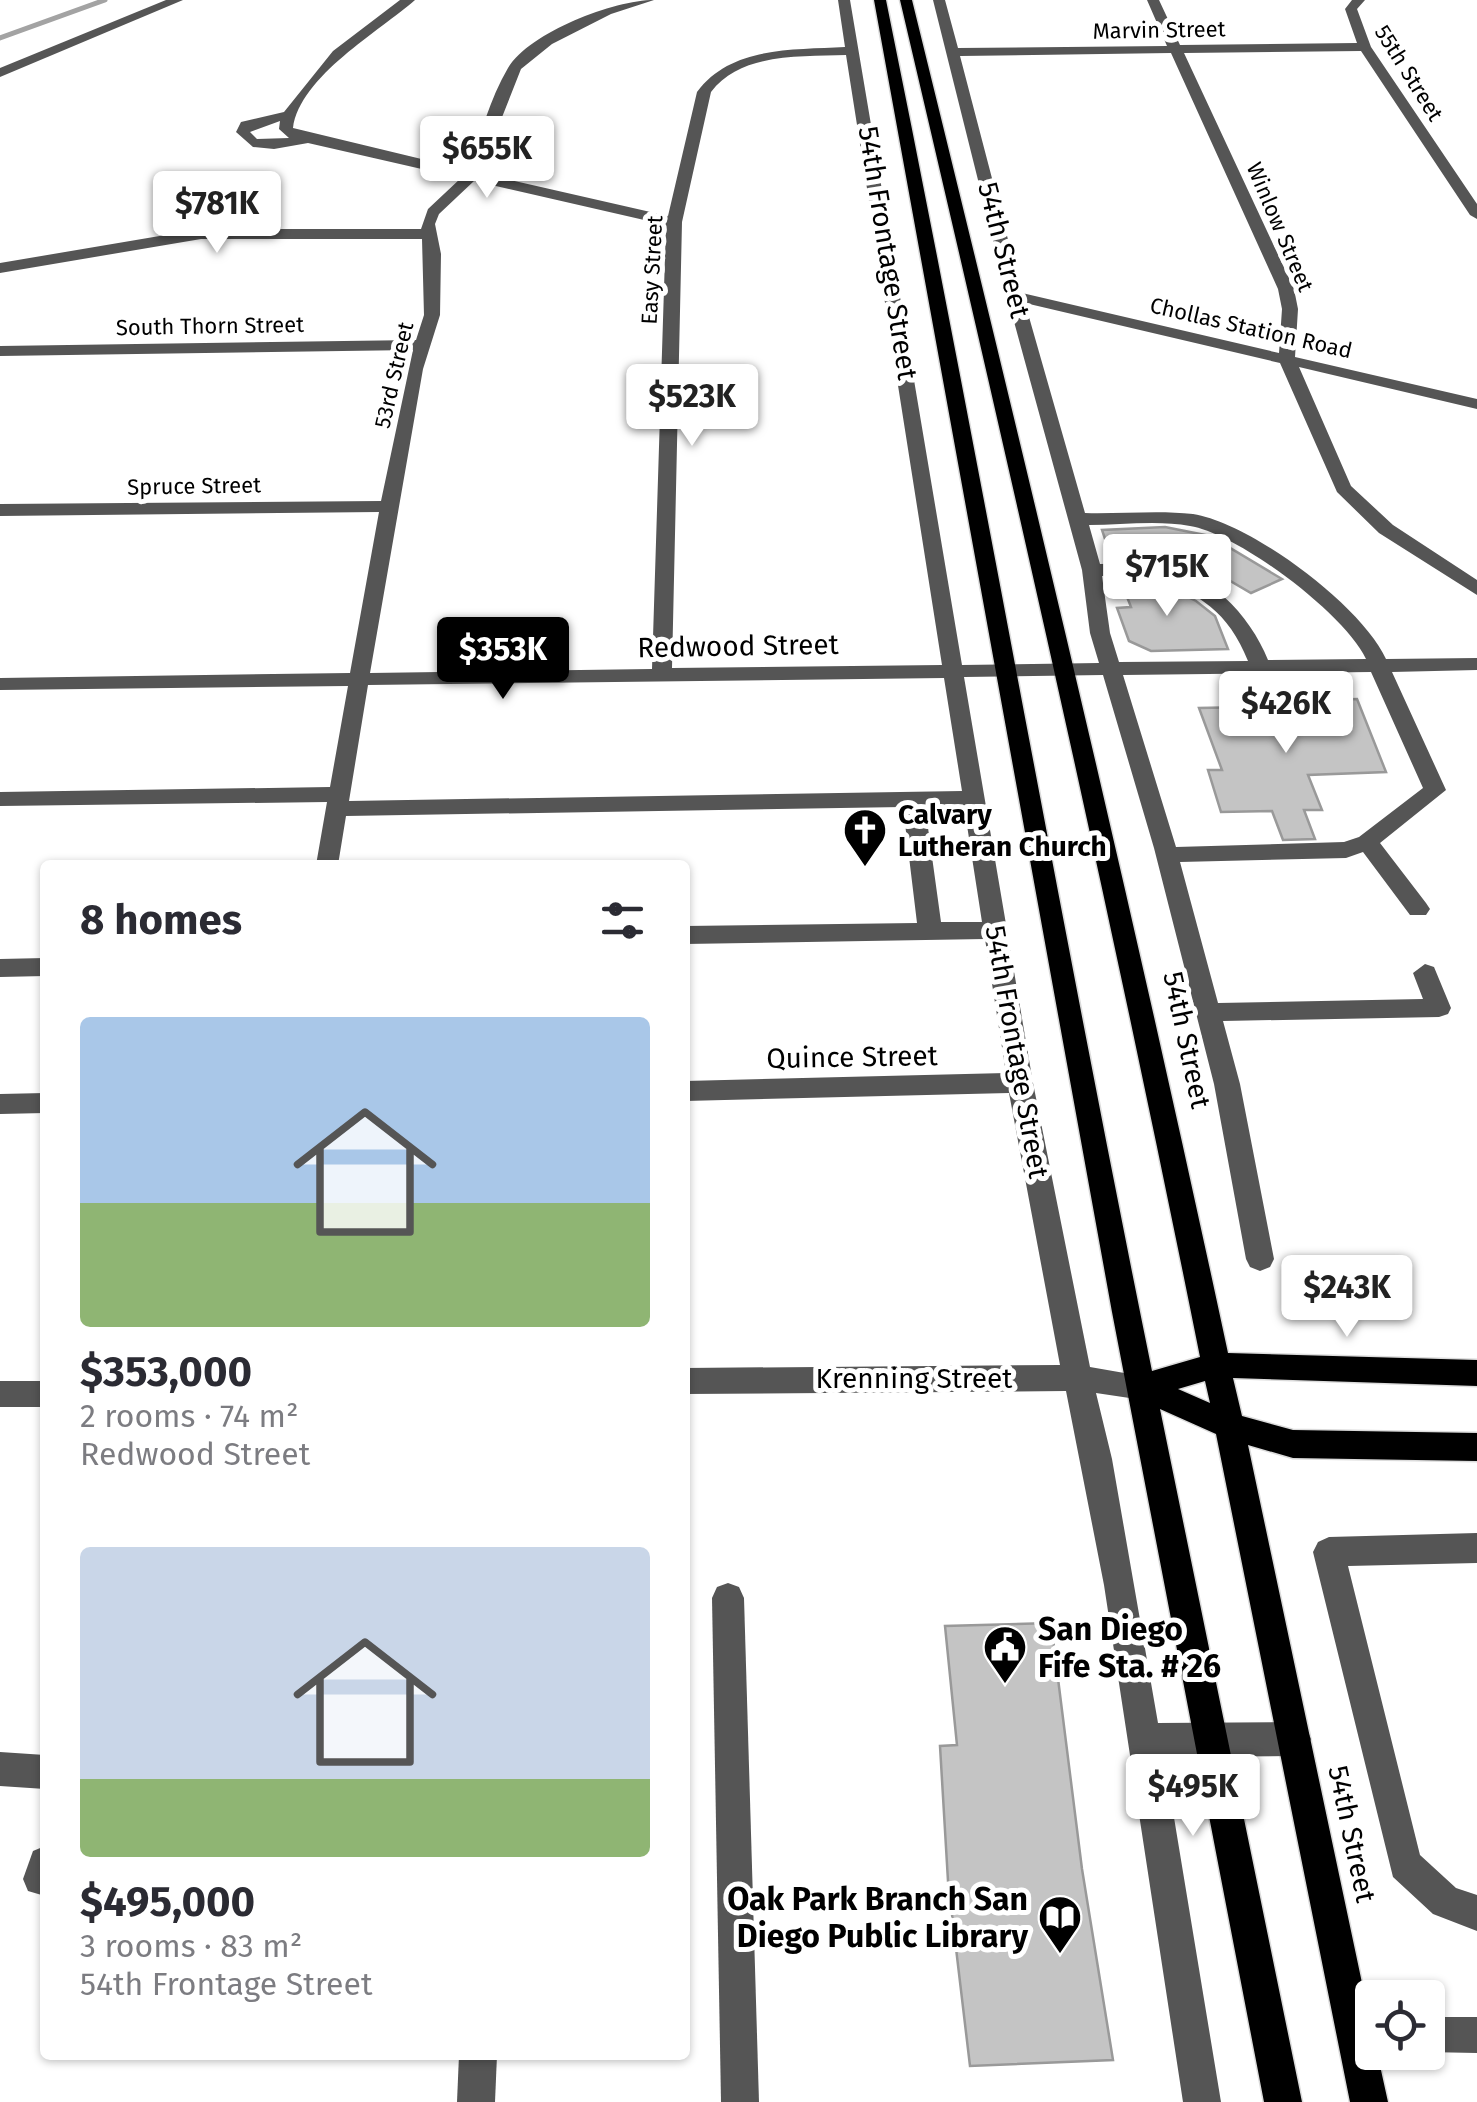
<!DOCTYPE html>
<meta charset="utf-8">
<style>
body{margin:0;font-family:"Fira Sans",sans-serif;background:#f2f2f3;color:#2b2b33;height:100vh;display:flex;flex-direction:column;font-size:38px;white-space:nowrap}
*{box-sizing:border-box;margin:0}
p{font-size:32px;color:#7c7c81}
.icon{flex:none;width:55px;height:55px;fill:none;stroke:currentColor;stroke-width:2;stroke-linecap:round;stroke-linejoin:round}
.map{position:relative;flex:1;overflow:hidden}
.sheet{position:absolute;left:40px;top:860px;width:650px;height:1200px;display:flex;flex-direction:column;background:#fff;border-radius:10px;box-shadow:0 2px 8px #0004}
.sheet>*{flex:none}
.buttons{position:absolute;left:1355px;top:1980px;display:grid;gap:20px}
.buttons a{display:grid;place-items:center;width:90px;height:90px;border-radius:10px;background:#fff;box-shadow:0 2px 8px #0004;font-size:50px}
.price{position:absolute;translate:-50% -85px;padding:0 22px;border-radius:10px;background:#fff;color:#222;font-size:32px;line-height:65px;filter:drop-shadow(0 2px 5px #0008)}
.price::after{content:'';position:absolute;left:50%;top:60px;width:30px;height:22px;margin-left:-15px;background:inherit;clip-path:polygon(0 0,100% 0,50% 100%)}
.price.selected{background:#000;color:#fff}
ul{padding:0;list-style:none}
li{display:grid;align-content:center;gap:20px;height:530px;padding:0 40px}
li span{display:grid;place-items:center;height:310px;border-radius:10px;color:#555}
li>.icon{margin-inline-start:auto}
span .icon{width:180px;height:180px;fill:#fffc;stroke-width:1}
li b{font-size:42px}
h2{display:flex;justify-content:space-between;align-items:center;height:120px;padding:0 40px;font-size:42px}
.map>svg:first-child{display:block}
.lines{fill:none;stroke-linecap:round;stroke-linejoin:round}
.stream{stroke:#a3a3a3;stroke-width:5}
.building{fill:#c4c4c4;stroke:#999;stroke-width:2.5}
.major-casing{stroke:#dbdbdb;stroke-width:3}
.minor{fill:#555;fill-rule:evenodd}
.major{fill:#000;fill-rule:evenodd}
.labels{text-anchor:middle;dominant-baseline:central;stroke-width:10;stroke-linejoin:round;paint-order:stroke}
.far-street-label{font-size:22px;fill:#000;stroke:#fff}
.street-label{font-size:28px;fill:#000;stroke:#fff}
.poi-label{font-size:28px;font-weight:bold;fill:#000;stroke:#fff;text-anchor:start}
.near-poi-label{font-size:32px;font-weight:bold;fill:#000;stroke:#fff;text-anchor:start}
</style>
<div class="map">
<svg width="1477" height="2102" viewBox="0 0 1477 2102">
<rect width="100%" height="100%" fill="#fff"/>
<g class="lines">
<path class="stream" d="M0,38l105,-38"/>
</g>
<g class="building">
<path d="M1165,527l45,9 72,43 -31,14 -60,-35 6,15 -42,-14 -43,1 -10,-30z"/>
<path d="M1120,579h31l45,22 19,15 13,33 -77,2 -22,-10 -12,-33 14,-1z"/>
<path d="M1357,699l29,73 -78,3 14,35h-18l11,29 -32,1 -11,-29 -51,1 -13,-42h14l-23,-62 50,-1 -2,-5z"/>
<path d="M1051,1623l31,246 31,191 -143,6 -22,-185 -8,-135 17,-1 -12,-119z"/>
</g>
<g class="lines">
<g class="major-casing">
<path id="major" d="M874,0h12c93,456 173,915 266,1371l48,-14c-91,-454 -194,-906 -300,-1357h12c111,450 219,900 316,1353l249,7v26l-244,-8 9,38 51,14 184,3v28l-184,-3 -45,-13 124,585v22h5l11,50h-38l-134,-668 -56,-25 142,693h-38l-152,-790zM1205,1381l5,22 -32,-14z"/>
</g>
<g class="minor">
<path d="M166,0h17l-183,77v-9z"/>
<path d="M400,0h15c-35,31 -115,76 -122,128l174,42c13,-32 23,-72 41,-102 22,-36 106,-68 146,-68l-43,14 -59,30 -31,25 -41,104 188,43 29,-124c34,-46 96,-42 148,-45l-7,-47h12l112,665 137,-2 -9,-30 -8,-63 -75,-274 -74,-296h12l13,48 209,-2 -20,-46h12l21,45 177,-2 -12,-34 7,-9h13l-8,9 14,38 106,157v15l-7,-4 -109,-164 -177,2 110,236 4,20 -3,48 182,42v10l-178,-42 52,119 42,39 84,55v15l-98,-62 -42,-41 -57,-129 -255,-60 60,210c35,1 74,-3 108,1 58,9 169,92 193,145l91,-1v12l-85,2 54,118 -66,53 46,60 4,6 -4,6h-16l-47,-63 -17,6 -166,4 38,141 205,-4 -10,-26 12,-9 9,3 17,41 -3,6 -9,3 -216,4 17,63 34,175 -4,8 -10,4 -10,-4 -4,-8 -32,-175 -60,-236 -51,-173 -139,2 69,406 57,284 63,11 5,9 -5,9 -10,4 -47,-7 16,66 46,264 136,-1 12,5 5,12 -5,12 -12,5 -130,1 57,345h-38l-79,-517 -38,-194 -381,3v-26l375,-3 -51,-272 -324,8v-20l321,-8 -21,-134 -300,5v-18l232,-3 -14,-116 -557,9 -8,49h-22l11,-63 -327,4v-14l330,-5 18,-101 -348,4v-12l350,-5 29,-161 -379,4v-12l381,-3 32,-151 -413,6v-10l416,-6 8,-25 -2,-76h-221l-201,34v-10l201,-34h220l7,-20 33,-31 -153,-35 -34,6 -21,-2 -17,-15 5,-10 43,-10 49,-61zM1171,53l107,236 4,20 -3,44 -257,-60 -62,-237zM846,55l96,610 -270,3 10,-446 29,-130c30,-40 90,-35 135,-37zM280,121l-1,8 10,9 -32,1 -7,-7zM474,181l192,44 -14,444 -282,4 53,-304 17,-54 1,-61 -6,-30 4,-10zM1089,525c32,0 69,-5 101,1 49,8 155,88 176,133l-98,1c-18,-45 -61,-91 -113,-97 -18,-2 -37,1 -55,1zM1152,575c48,20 76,36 96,86l-129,1 -9,-29 -8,-57zM1371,672l52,116 -64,49 -15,5 -168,5 -53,-172zM944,678l18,113 -613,10 19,-116zM925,806h39l18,116h-41z"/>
<path d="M45,958v18l-45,1v-18z"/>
<path d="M45,1093v20l-45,1v-20z"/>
<rect x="0" y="1381" width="45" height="26"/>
<path d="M1477,1533v30l-129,3 72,289 36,33 21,7v36l-44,-17 -40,-37 -80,-325 5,-10 11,-5z"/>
<path d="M728,1583l11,4 5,11 15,504h-38l-9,-504 5,-11z"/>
<path d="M0,1752l45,3v34l-45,-3z"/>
<path d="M45,1846v50l-17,-5 -5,-12 10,-28z"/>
<path d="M1428,2017h49v36l-51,-1z"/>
<path d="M459,2055h38l-2,47h-38z"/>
</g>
<use href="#major" class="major"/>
</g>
<defs>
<g id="church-pin" transform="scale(2.25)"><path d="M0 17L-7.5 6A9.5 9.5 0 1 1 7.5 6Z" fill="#000" stroke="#fff"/><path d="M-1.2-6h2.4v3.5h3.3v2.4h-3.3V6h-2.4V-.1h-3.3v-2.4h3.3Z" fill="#fff"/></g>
<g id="civic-pin" transform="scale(2.25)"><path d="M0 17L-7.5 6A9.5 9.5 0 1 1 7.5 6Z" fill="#000" stroke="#fff"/><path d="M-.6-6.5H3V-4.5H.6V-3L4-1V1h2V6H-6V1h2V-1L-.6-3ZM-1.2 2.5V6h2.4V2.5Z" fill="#fff"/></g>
<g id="library-pin" transform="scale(2.25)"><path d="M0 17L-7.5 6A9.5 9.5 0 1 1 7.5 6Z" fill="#000" stroke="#fff"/><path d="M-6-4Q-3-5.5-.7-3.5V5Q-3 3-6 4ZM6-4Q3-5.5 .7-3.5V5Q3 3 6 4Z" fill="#fff"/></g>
</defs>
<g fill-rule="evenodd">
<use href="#church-pin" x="865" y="830"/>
<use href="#civic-pin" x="1005" y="1647"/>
<use href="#library-pin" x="1060" y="1917"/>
</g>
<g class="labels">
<g class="far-street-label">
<text transform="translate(1159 30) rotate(-1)">Marvin Street</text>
<text transform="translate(1409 73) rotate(58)">55th Street</text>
<text transform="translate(1280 227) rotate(67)">Winlow Street</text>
<text transform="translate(652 270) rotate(-87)">Easy Street</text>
<text transform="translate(210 326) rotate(-1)">South Thorn Street</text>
<text transform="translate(1251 328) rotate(13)">Chollas Station Road</text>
<text transform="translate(394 375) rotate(-77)">53rd Street</text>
<text transform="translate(194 486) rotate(-1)">Spruce Street</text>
</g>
<g class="street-label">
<text transform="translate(1004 250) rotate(76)">54th Street</text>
<text transform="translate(888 253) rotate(81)">54th Frontage Street</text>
<text transform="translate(738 646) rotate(-1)">Redwood Street</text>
<text transform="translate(1187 1040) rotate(78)">54th Street</text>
<text transform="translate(1017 1052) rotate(80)">54th Frontage Street</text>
<text transform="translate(852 1057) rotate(-1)">Quince Street</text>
<text x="914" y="1378">Krenning Street</text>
<text transform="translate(1352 1834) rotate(78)">54th Street</text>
</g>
<g class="poi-label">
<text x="898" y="814">Calvary<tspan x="898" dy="32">Lutheran Church</tspan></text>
</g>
<g class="near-poi-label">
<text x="1038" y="1629">San Diego<tspan x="1038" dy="37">Fife Sta. # 26</tspan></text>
<text x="1028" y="1899" text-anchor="end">Oak Park Branch San<tspan x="1028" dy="37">Diego Public Library</tspan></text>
</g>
</g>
</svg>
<div class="buttons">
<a><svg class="icon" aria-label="locate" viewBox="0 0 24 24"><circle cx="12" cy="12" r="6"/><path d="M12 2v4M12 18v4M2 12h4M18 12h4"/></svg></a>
</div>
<b class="price" style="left:487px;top:201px">$655K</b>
<b class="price" style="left:217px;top:256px">$781K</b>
<b class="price" style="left:692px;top:449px">$523K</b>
<b class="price" style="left:1167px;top:619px">$715K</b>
<b class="price selected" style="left:503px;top:702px">$353K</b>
<b class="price" style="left:1286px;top:756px">$426K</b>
<b class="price" style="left:1347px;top:1340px">$243K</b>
<b class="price" style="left:1193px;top:1839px">$495K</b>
<section class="sheet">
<h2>8 homes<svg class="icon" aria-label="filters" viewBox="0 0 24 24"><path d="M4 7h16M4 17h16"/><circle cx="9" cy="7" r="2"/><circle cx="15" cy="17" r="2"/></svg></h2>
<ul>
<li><span style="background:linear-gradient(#a9c7e8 60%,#8fb573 0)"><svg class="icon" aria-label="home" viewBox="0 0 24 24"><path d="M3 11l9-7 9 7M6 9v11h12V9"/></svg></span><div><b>$353,000</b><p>2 rooms · 74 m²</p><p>Redwood Street</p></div></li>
<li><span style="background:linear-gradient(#c9d6e8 75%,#8fb573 0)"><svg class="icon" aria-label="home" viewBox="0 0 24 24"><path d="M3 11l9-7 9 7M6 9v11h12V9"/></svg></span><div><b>$495,000</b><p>3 rooms · 83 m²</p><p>54th Frontage Street</p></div></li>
</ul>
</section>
</div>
